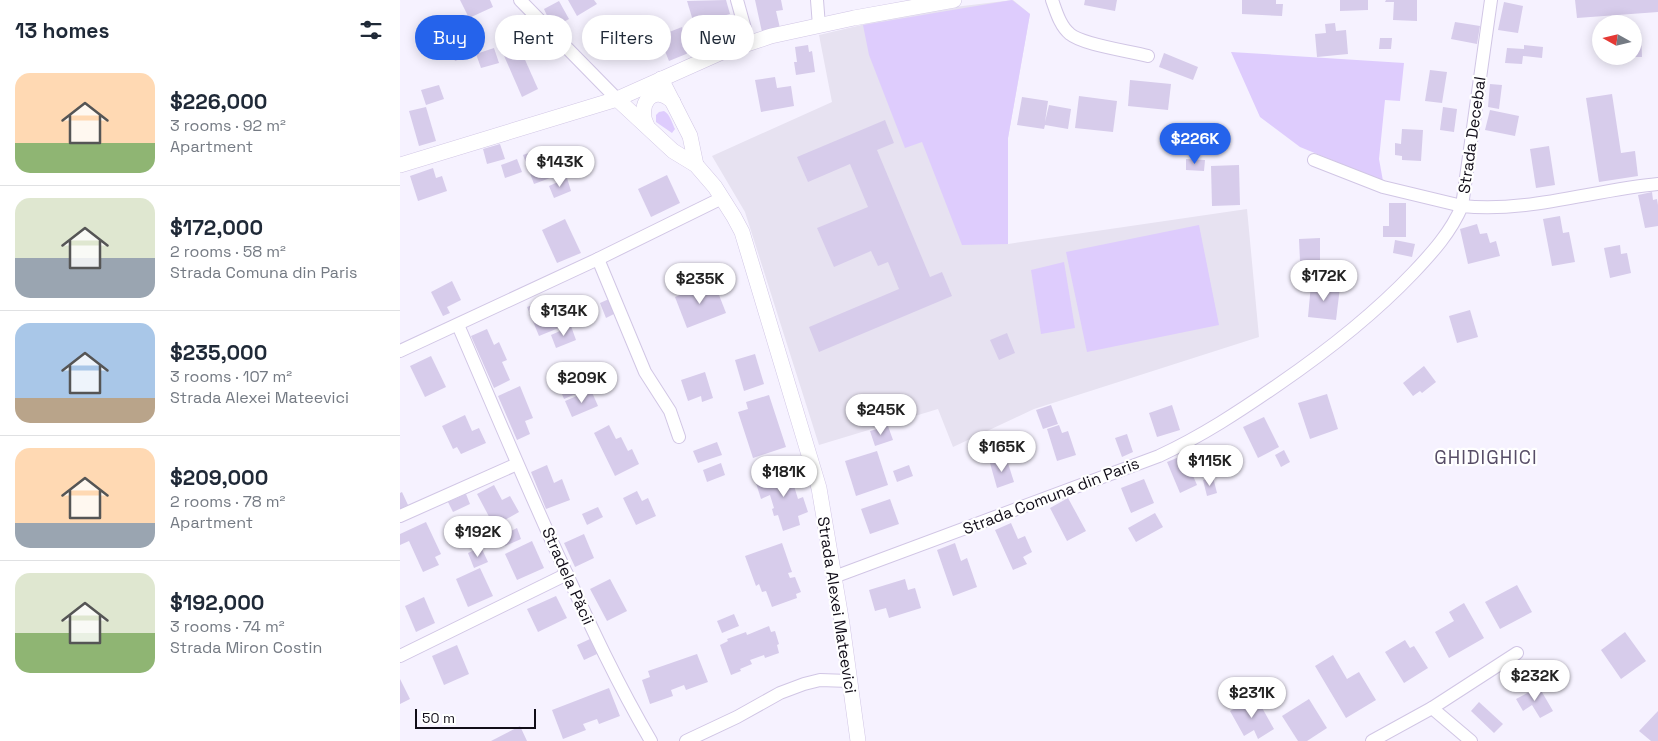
<!DOCTYPE html>
<meta charset="utf-8">
<style>
body{margin:0;font-family:"Space Grotesk",sans-serif;background:#f6f6f7;color:#1f2937;height:100vh;display:flex;flex-direction:column;font-size:19px;white-space:nowrap}
*{box-sizing:border-box;margin:0}
p{font-size:16px;color:#747a83}
.icon{flex:none;width:28px;height:28px;fill:none;stroke:currentColor;stroke-width:2;stroke-linecap:round;stroke-linejoin:round}
.map{position:relative;flex:1;overflow:hidden}
.details{display:flex;flex-direction:column;background:#fff;width:400px}
.details>*{flex:none}
.top-card{position:absolute;left:15px;top:15px;width:475px;height:45px;display:flex;gap:10px}
.needle{width:32px;rotate:278deg}
.controls{position:absolute;left:1192px;top:15px;display:grid;gap:10px}
.controls a{display:grid;place-items:center;width:50px;height:50px;border-radius:50%;background:#fff;box-shadow:0 2px 12px #0003;font-size:25px}
.scale{position:absolute;left:15px;bottom:12px;width:121px;box-sizing:border-box;padding-left:5px;border:2px solid #110d18;border-top:0;font-size:14px;line-height:18px;white-space:nowrap;color:#110d18;-webkit-text-stroke:4px #fff;paint-order:stroke}
.price{position:absolute;translate:-50% -42px;padding:0 11px;border-radius:18px;background:#fff;color:#222;font-size:16px;line-height:32px;filter:drop-shadow(0 1px 2px #0008)}
.price::after{content:'';position:absolute;left:50%;top:30px;width:15px;height:11px;margin-left:-8px;background:inherit;clip-path:polygon(0 0,100% 0,50% 100%)}
.price.current{background:#2563eb;color:#fff}
ul{padding:0;list-style:none}
li{display:flex;align-items:center;gap:15px;height:125px;padding:0 15px}
li+li{border-top:1px solid #e0e1e3}
li span{display:grid;place-items:center;flex:none;width:140px;height:100px;border-radius:15px;color:#555}
li>.icon{margin-inline-start:auto}
span .icon{width:60px;height:60px;fill:#fffc;stroke-width:1}
li b{font-size:21px}
h2{display:flex;justify-content:space-between;align-items:center;height:60px;padding:0 15px;font-size:21px}
.tag{padding:0 18px;border-radius:22px;background:#fff;box-shadow:0 2px 12px #0003;font-size:18px;line-height:45px}
.tag.current{background:#2563eb;color:#fff}
main{display:flex;flex:1;min-height:0}
.map>svg:first-child{display:block}
.built{fill:#e7e2f1}
.green{fill:#deccfd}
.building{fill:#d7cceb}
.lines{fill:none;stroke-linecap:round;stroke-linejoin:round}
.minor-casing{stroke:#d1c6e5;stroke-width:14}
.tertiary-casing{stroke:#d1c6e5;stroke-width:16}
.minor{stroke:#fff;stroke-width:12}
.tertiary{stroke:#fff;stroke-width:15}
.labels{text-anchor:middle;dominant-baseline:central;stroke-width:4.5;stroke-linejoin:round;paint-order:stroke}
.street-label{font-size:16px;fill:#110d18;stroke:#fff}
.quarter-label{font-size:19px;letter-spacing:1px;fill:#574d67;stroke:#fff}
</style>
<main>
<section class="details">
<h2>13 homes<svg class="icon" aria-label="filters" viewBox="0 0 24 24"><path d="M4 7h16M4 17h16"/><circle cx="9" cy="7" r="2"/><circle cx="15" cy="17" r="2"/></svg></h2>
<ul>
<li><span style="background:linear-gradient(#ffd9b3 70%,#8fb573 0)"><svg class="icon" aria-label="home" viewBox="0 0 24 24"><path d="M3 11l9-7 9 7M6 9v11h12V9"/></svg></span><div><b>$226,000</b><p>3 rooms · 92 m²</p><p>Apartment</p></div></li>
<li><span style="background:linear-gradient(#dfe7d0 60%,#9aa5b1 0)"><svg class="icon" aria-label="home" viewBox="0 0 24 24"><path d="M3 11l9-7 9 7M6 9v11h12V9"/></svg></span><div><b>$172,000</b><p>2 rooms · 58 m²</p><p>Strada Comuna din Paris</p></div></li>
<li><span style="background:linear-gradient(#a9c7e8 75%,#b9a48a 0)"><svg class="icon" aria-label="home" viewBox="0 0 24 24"><path d="M3 11l9-7 9 7M6 9v11h12V9"/></svg></span><div><b>$235,000</b><p>3 rooms · 107 m²</p><p>Strada Alexei Mateevici</p></div></li>
<li><span style="background:linear-gradient(#ffd9b3 75%,#9aa5b1 0)"><svg class="icon" aria-label="home" viewBox="0 0 24 24"><path d="M3 11l9-7 9 7M6 9v11h12V9"/></svg></span><div><b>$209,000</b><p>2 rooms · 78 m²</p><p>Apartment</p></div></li>
<li><span style="background:linear-gradient(#dfe7d0 60%,#8fb573 0)"><svg class="icon" aria-label="home" viewBox="0 0 24 24"><path d="M3 11l9-7 9 7M6 9v11h12V9"/></svg></span><div><b>$192,000</b><p>3 rooms · 74 m²</p><p>Strada Miron Costin</p></div></li>
</ul>
</section>
<div class="map">
<svg width="1258" height="741" viewBox="0 0 1258 741">
<rect width="100%" height="100%" fill="#f6f2ff"/>
<path class="built" d="M613,0l17,14 -22,124v106l239,-35 12,128 -225,72 -81,38 -15,-38 -119,36 -74,-233 -33,-56 120,-54 -13,-67 102,-24z"/>
<g class="green">
<path d="M612,0l18,14 -22,124v106l-46,1 -40,-103 -17,6 -36,-93 -6,-30z"/>
<path d="M831,52l173,11 -4,38 -15,-1 -6,59 4,22 -83,-34 -40,-30z"/>
<path d="M264,111c6,3 8,12 11,18l-3,4 -16,-11v-7l3,-3z"/>
<path d="M799,225l20,100 -132,27 -21,-100z"/>
<path d="M664,262l11,66 -34,6 -10,-64z"/>
</g>
<g class="building">
<path d="M60,0h30l3,7 -24,11z"/>
<path d="M168,0h26l3,4 -20,12z"/>
<path d="M326,0l4,14 -36,10 -7,-23z"/>
<path d="M355,0h26l2,10 -7,1 4,17 -18,4z"/>
<path d="M685,0h32l-2,11 -31,-6z"/>
<path d="M842,0h34v4h7l-1,12 -40,-2z"/>
<path d="M940,0h28v10l-28,1z"/>
<path d="M986,0h31v21l-24,-1 1,-18h-9z"/>
<path d="M1175,0h83v12l-81,6z"/>
<path d="M159,1l10,18 -13,7 -4,-8 -3,2 -5,-11z"/>
<path d="M1104,2l19,4 -5,27 -20,-3z"/>
<path d="M67,22l10,31 -22,8 -10,-31z"/>
<path d="M1055,22l25,4 -3,18 -26,-5z"/>
<path d="M935,23l1,8 10,-1 2,24 -31,3 -2,-23 11,-1 -1,-9z"/>
<path d="M297,25l5,14 -14,5 3,8 -22,9 -10,-25 23,-9 1,3z"/>
<path d="M1234,32h7l1,25h-8z"/>
<path d="M980,38h12l-1,11h-12z"/>
<path d="M118,44l20,45 -16,8 -20,-46z"/>
<path d="M408,45l1,7 3,-1 3,21 -19,3 -2,-13h3l-2,-15z"/>
<path d="M1124,45l19,2 -1,11 -19,-2 -1,8 -17,-1 2,-15 17,1z"/>
<path d="M94,48l5,15 -18,5 -5,-14z"/>
<path d="M764,53l34,14 -5,13 -34,-13z"/>
<path d="M1030,70l17,2 -5,31 -17,-2z"/>
<path d="M375,77l2,11 14,-2 3,20 -33,6 -6,-32z"/>
<path d="M730,80l41,4 -3,26 -40,-4z"/>
<path d="M1090,84l12,1 -3,24 -11,-2z"/>
<path d="M39,85l5,14 -18,6 -5,-15z"/>
<path d="M1212,94l9,59 14,-2 3,25 -39,6 -13,-84z"/>
<path d="M679,96l38,5 -4,31 -38,-4z"/>
<path d="M622,97l26,4 -3,21 4,-17 22,4 -3,20 -23,-4 -1,4 -27,-4z"/>
<path d="M26,107l10,34 -17,5 -10,-35z"/>
<path d="M1043,107l14,2 -3,23 -14,-2z"/>
<path d="M1090,110l29,6 -4,20 -30,-6z"/>
<path d="M485,120l9,23 -17,7 53,127 12,-5 10,24 -133,56 -10,-25 90,-38 -11,-27 -10,4 -7,-15 -37,16 -17,-39 51,-21 -18,-43 -42,18 -11,-25z"/>
<path d="M794,123l24,3 -3,27 -24,-3z"/>
<path d="M1002,129l21,1 -2,31 -19,-1v-4l-7,-1v-12l6,1z"/>
<path d="M100,144l5,15 -18,5 -4,-15z"/>
<path d="M1149,146l6,39 -19,3 -6,-39z"/>
<path d="M140,149l10,29 -16,6 -11,-29z"/>
<path d="M117,159l5,13 -17,6 -4,-13z"/>
<path d="M786,159l19,1 -1,11 -18,-1z"/>
<path d="M839,165l1,40 -28,1 -1,-40z"/>
<path d="M33,168l3,10 6,-2 5,15 -29,10 -8,-25z"/>
<path d="M267,175l13,28 -29,14 -13,-28z"/>
<path d="M167,178l4,13 -17,7 -5,-12z"/>
<path d="M1252,192l1,8 4,-1 1,6v21l-13,2 -7,-33z"/>
<path d="M989,203h17v34h-23v-11h6z"/>
<path d="M1160,216l3,17 6,-1 6,30 -23,4 -9,-47z"/>
<path d="M165,219l16,34 -24,10 -15,-33z"/>
<path d="M1077,224l3,10 7,-1 3,10 6,-2 4,15 -32,8 -8,-35z"/>
<path d="M920,238v23h-20l-1,-22z"/>
<path d="M995,240l20,4 -3,13 -19,-4z"/>
<path d="M1220,245l1,9 6,-1 4,20 -21,5 -6,-30z"/>
<path d="M52,281l9,19 -14,7 3,6 -7,3 -12,-24z"/>
<path d="M314,282l12,31 -39,15 -12,-31z"/>
<path d="M911,284l29,3 -4,33 -28,-3z"/>
<path d="M209,299l5,15 -8,4 -6,-15z"/>
<path d="M143,301l5,13 7,-3 6,16 -22,9 -12,-29z"/>
<path d="M1070,310l8,27 -21,6 -8,-27z"/>
<path d="M171,326l5,14 -20,8 -5,-13z"/>
<path d="M87,329l7,16 5,-3 8,18 -5,2 8,18 -16,8 -23,-52z"/>
<path d="M607,333l8,20 -16,7 -9,-20z"/>
<path d="M355,354l9,30 -20,7 -9,-31z"/>
<path d="M31,356l15,31 -21,10 -15,-31z"/>
<path d="M170,362l6,15 5,-3 6,15 -23,10 -12,-29z"/>
<path d="M1024,366l12,16 -14,11 -2,-2 -7,5 -10,-13z"/>
<path d="M305,372l8,26 -11,4 -1,-6 -13,5 -7,-21z"/>
<path d="M120,386l13,32 -8,3 5,13 -13,6 -19,-44z"/>
<path d="M191,390l7,16 -26,11 -7,-16z"/>
<path d="M927,394l11,35 -28,10 -12,-36z"/>
<path d="M369,395l17,52 -33,11 -15,-46 10,-3 -2,-7z"/>
<path d="M651,405l7,19 -15,5 -7,-19z"/>
<path d="M772,405l8,25 -23,7 -8,-24z"/>
<path d="M65,415l7,16 7,-3 7,15 -25,11 -4,-7 -4,2 -11,-23z"/>
<path d="M864,417l15,30 -21,11 -15,-31z"/>
<path d="M209,425l7,14 5,-2 7,14 4,-2 7,15 -24,12 -21,-43z"/>
<path d="M659,425l3,8 6,-2 8,24 -19,6 -10,-32z"/>
<path d="M488,426l5,14 -18,6 -5,-15z"/>
<path d="M623,432l5,12 -20,7 -4,-13z"/>
<path d="M727,434l6,18 -11,5 -7,-19z"/>
<path d="M317,442l5,13 -24,8 -5,-12z"/>
<path d="M884,450l6,12 -9,5 -6,-12z"/>
<path d="M477,451l11,34 -32,11 -11,-35z"/>
<path d="M784,455l13,30 -17,8 -13,-31z"/>
<path d="M606,457l8,25 -17,6 -7,-25z"/>
<path d="M321,463l4,12 -18,7 -4,-12z"/>
<path d="M147,465l7,18 8,-4 8,21 -24,9 -15,-37z"/>
<path d="M509,465l4,11 -16,6 -4,-11z"/>
<path d="M385,469l1,4 8,-3 4,15 -4,1 4,13 5,-2 5,15 -10,4 2,9 -17,6 -5,-16 -4,1 -2,-7 2,-1 -4,-13 -9,4 -5,-16 15,-5 -1,-4z"/>
<path d="M813,477l4,16 -10,3 -4,-16z"/>
<path d="M744,479l10,24 -23,10 -10,-25z"/>
<path d="M94,485l8,15 8,-4 9,16 -25,14 -17,-32z"/>
<path d="M237,491l5,10 6,-3 8,18 -20,9 -13,-27z"/>
<path d="M2,492l6,13 -8,4v-16z"/>
<path d="M66,494l4,10 -17,8 -5,-10z"/>
<path d="M668,498l18,33 -19,10 -17,-33z"/>
<path d="M490,499l9,25 -29,10 -9,-25z"/>
<path d="M198,507l5,10 -16,8 -5,-11z"/>
<path d="M755,513l8,14 -27,15 -8,-14z"/>
<path d="M26,522l15,32 -6,3 4,8 -16,7 -14,-31 -9,4v-11z"/>
<path d="M611,523l7,16 7,-3 7,16 -9,5 4,7 -14,6 -18,-40z"/>
<path d="M117,528l4,11 -16,7 -4,-10z"/>
<path d="M184,534l10,24 -19,9 -11,-24z"/>
<path d="M132,541l12,27 -27,12 -12,-26z"/>
<path d="M382,543l10,29 -4,1 2,5 5,-1 6,15 -5,2 1,4 -25,9 -6,-16 -4,1 -3,-8 -3,2 -11,-30z"/>
<path d="M555,543l6,18 6,-3 10,29 -24,9 -16,-46z"/>
<path d="M81,547l7,15 -14,6 -6,-15z"/>
<path d="M80,568l13,28 -25,11 -12,-28z"/>
<path d="M210,579l17,32 -20,10 -17,-32z"/>
<path d="M505,579l3,11 7,-2 6,20 -32,10 -3,-10 -11,3 -6,-21z"/>
<path d="M1117,585l15,27 -32,17 -15,-27z"/>
<path d="M156,596l11,22 -29,14 -11,-23z"/>
<path d="M24,597l11,26 -19,9 -11,-26z"/>
<path d="M1064,603l20,35 -35,20 -14,-26 19,-11 -5,-9z"/>
<path d="M334,614l5,12 -17,7 -5,-12z"/>
<path d="M369,626l2,6 4,-1 4,13 -2,1 2,8 -14,5 -1,-3 -14,5 2,4 -12,5 1,2 -10,4 -11,-30 8,-4 -1,-2 19,-7 1,3z"/>
<path d="M1225,632l21,29 -25,18 -20,-29z"/>
<path d="M190,639l7,15 -13,6 -7,-15z"/>
<path d="M1005,640l5,8 4,-2 14,22 -24,15 -19,-31z"/>
<path d="M57,645l12,29 -25,11 -12,-29z"/>
<path d="M297,654l11,28 -22,8 -2,-5 -13,5 2,6 -23,8 -8,-24 8,-3 -2,-6z"/>
<path d="M933,655l14,24 12,-7 17,28 -30,18 -31,-52z"/>
<path d="M0,679l10,20 -10,5z"/>
<path d="M1139,687l14,24 -13,7 -8,-13 -9,6 -7,-12z"/>
<path d="M209,688l11,28 -21,8 -2,-5 -14,5 3,6 -23,9 -11,-29z"/>
<path d="M856,697l18,32 -16,10 -4,-9 -10,6 -14,-25z"/>
<path d="M909,699l18,29 -20,13h-9l-16,-25z"/>
<path d="M1079,702l24,22 -9,9 -23,-22z"/>
<path d="M1258,711v30h-7l-12,-10z"/>
<path d="M120,726l7,15h-36z"/>
</g>
<g class="lines">
<g class="minor-casing">
<g id="minor">
<path d="M120,0l97,99"/>
<path d="M337,0l12,43"/>
<path d="M417,0l2,26"/>
<path d="M652,0c4,11 8,26 18,34 13,11 60,17 78,22"/>
<path d="M914,160l69,27 79,19 29,-206"/>
<path d="M198,259l47,113 25,39 9,26"/>
<path d="M58,325c35,81 69,163 106,243 27,59 54,117 87,173"/>
<path d="M0,351l198,-92 124,-61"/>
<path d="M0,516l117,-52"/>
<path d="M434,577l325,-121c43,-20 81,-45 120,-72 48,-33 94,-69 134,-111 19,-20 38,-41 49,-67 66,7 131,-16 196,-22"/>
<path d="M0,656l167,-82"/>
<path d="M1032,708l39,33"/>
<path d="M286,741l51,-24 43,-24 24,-9 16,-4 29,1"/>
<path d="M972,741l60,-33 85,-55"/>
</g>
</g>
<g class="tertiary-casing">
<g id="tertiary">
<path d="M261,79l29,57 6,29"/>
<path d="M217,99l56,52 23,14 19,22 19,30 8,15 77,256 23,136 16,117"/>
<path d="M247,126c-11,-21 6,-44 26,-24"/>
<path d="M0,165l217,-66 103,-46 51,-17 83,-18 100,-18"/>
</g>
</g>
<use href="#minor" class="minor"/>
<use href="#tertiary" class="tertiary"/>
</g>
<g class="labels">
<g class="street-label">
<text transform="translate(1072 135) rotate(-82)">Strada Decebal</text>
<text transform="translate(651 496) rotate(-21)">Strada Comuna din Paris</text>
<text transform="translate(168 576) rotate(66)">Stradela Păcii</text>
<text transform="translate(437 605) rotate(81)">Strada Alexei Mateevici</text>
</g>
<g class="quarter-label">
<text x="1086" y="457">GHIDIGHICI</text>
</g>
</g>
</svg>
<div class="controls">
<a><svg class="needle" viewBox="-14 -14 28 28"><path d="M0-13l5 13h-10z" fill="#e53935"/><path d="M0 13l5-13h-10z" fill="#747a83"/></svg></a>
</div>
<div class="scale">50 m</div>
<b class="price current" style="left:795px;top:165px">$226K</b>
<b class="price" style="left:160px;top:188px">$143K</b>
<b class="price" style="left:924px;top:302px">$172K</b>
<b class="price" style="left:300px;top:305px">$235K</b>
<b class="price" style="left:164px;top:337px">$134K</b>
<b class="price" style="left:182px;top:404px">$209K</b>
<b class="price" style="left:481px;top:436px">$245K</b>
<b class="price" style="left:602px;top:473px">$165K</b>
<b class="price" style="left:810px;top:487px">$115K</b>
<b class="price" style="left:384px;top:498px">$181K</b>
<b class="price" style="left:78px;top:558px">$192K</b>
<b class="price" style="left:1135px;top:702px">$232K</b>
<b class="price" style="left:852px;top:719px">$231K</b>
<div class="top-card">
<a class="tag current">Buy</a>
<a class="tag">Rent</a>
<a class="tag">Filters</a>
<a class="tag">New</a>
</div>
</div>
</main>
